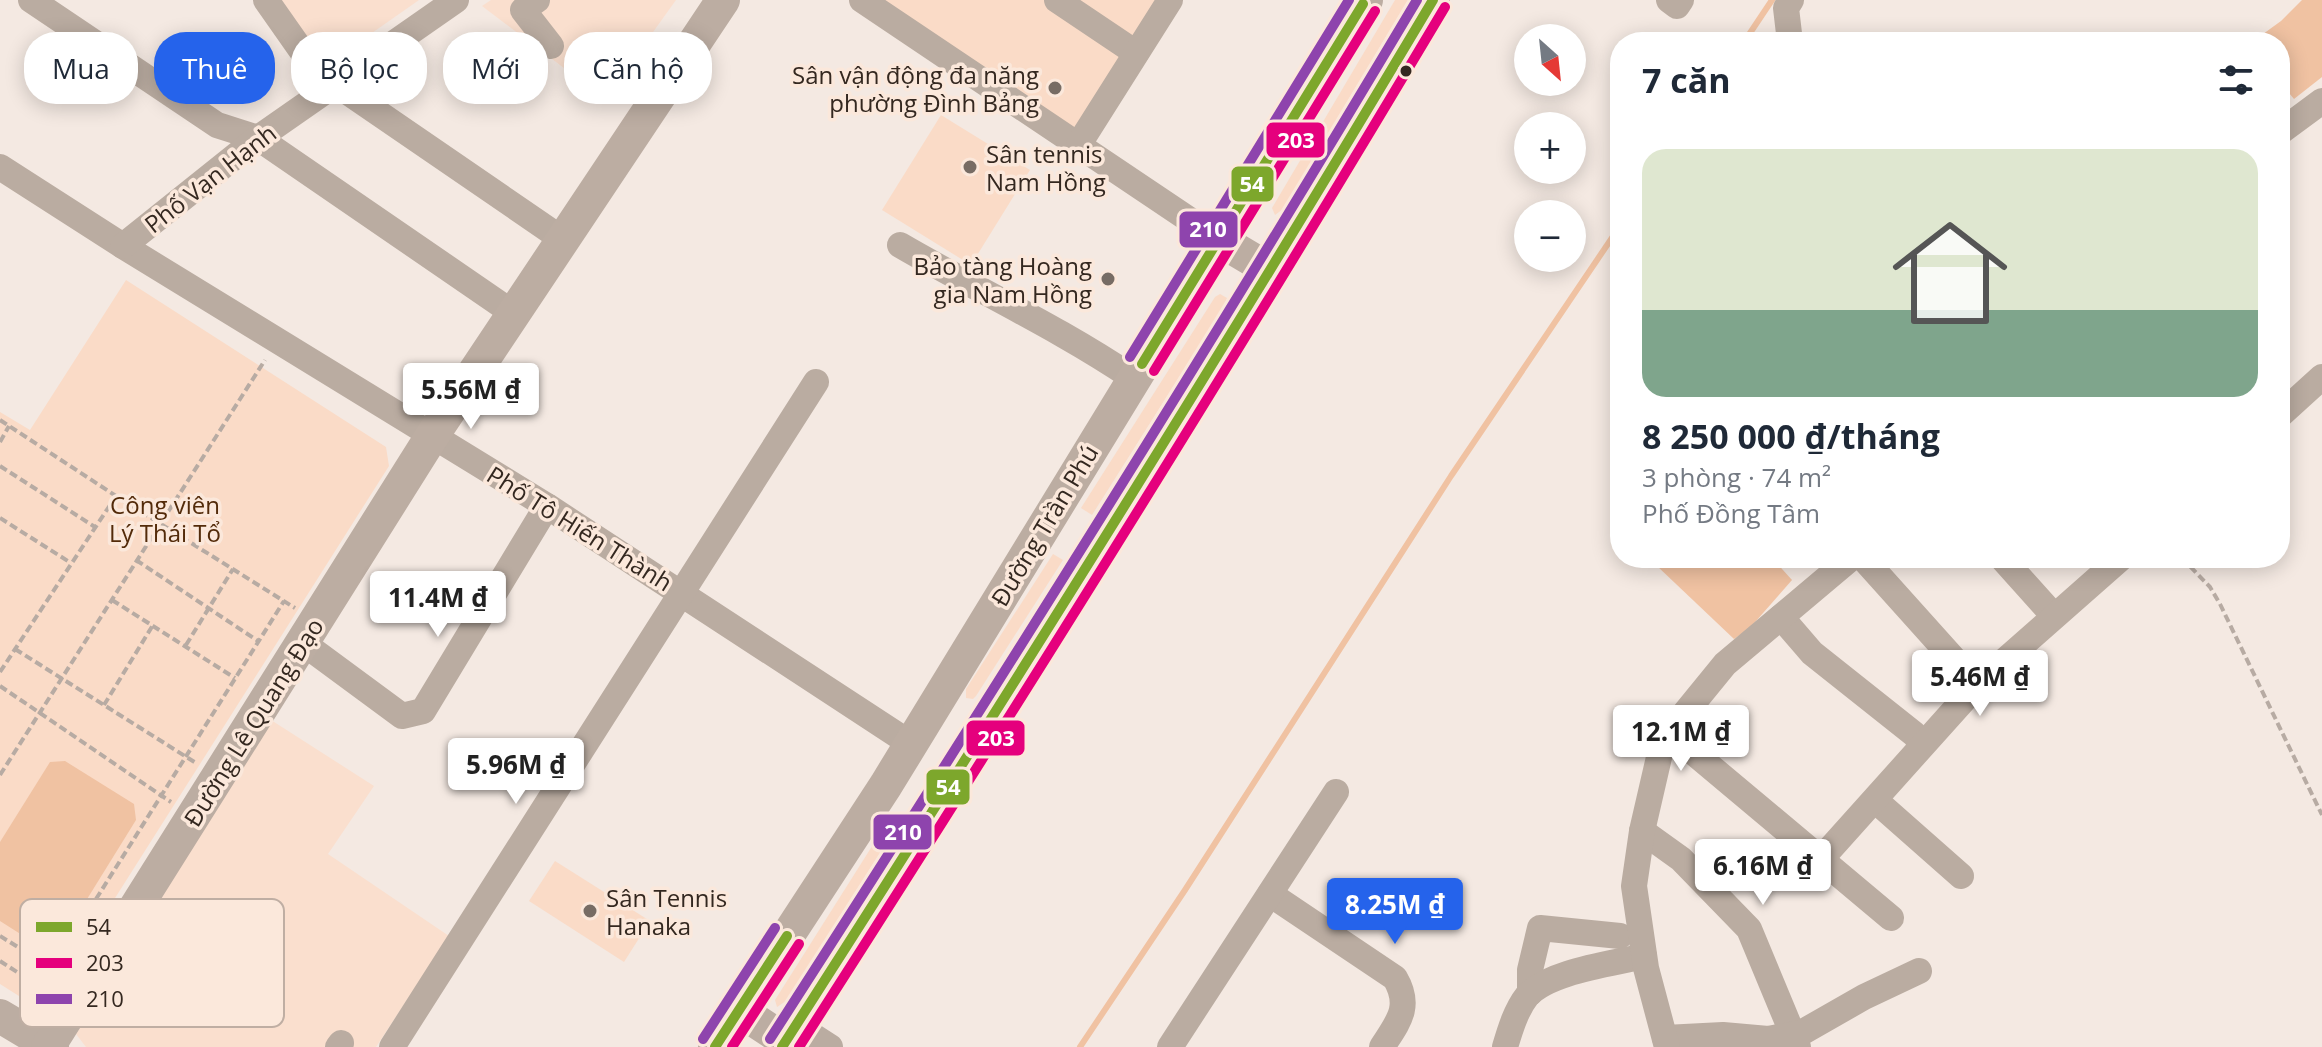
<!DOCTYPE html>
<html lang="vi">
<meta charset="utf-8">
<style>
body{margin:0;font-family:"Open Sans",sans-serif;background:#f6f6f7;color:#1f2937;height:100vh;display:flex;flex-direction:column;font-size:30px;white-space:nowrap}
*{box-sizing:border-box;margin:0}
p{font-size:26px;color:#747a83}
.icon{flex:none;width:44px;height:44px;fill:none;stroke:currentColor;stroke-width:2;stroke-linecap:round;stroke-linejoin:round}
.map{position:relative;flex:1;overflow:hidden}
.details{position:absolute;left:1610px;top:32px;width:680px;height:536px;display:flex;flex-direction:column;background:#fff;border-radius:32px;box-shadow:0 4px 20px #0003}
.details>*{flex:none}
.banner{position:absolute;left:24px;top:32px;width:760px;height:72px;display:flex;gap:16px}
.needle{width:52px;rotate:153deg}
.tools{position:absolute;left:1514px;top:24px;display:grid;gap:16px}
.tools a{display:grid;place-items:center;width:72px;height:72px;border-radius:50%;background:#fff;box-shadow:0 4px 20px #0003;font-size:40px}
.price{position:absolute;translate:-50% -68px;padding:0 18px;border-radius:8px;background:#fff;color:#222;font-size:26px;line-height:52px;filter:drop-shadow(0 2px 4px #0008)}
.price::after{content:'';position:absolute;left:50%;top:48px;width:24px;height:18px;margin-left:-12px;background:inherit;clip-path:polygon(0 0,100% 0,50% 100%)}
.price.on{background:#2563eb;color:#fff}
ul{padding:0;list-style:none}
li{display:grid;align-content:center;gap:16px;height:424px;padding:0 32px}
li span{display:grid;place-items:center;height:248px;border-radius:24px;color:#555}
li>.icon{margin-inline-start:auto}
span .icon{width:144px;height:144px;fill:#fffc;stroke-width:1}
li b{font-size:34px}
h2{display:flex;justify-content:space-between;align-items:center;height:96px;padding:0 32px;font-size:34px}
.pill{padding:0 28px;border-radius:32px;background:#fff;box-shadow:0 4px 20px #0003;font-size:28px;line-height:72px}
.pill.on{background:#2563eb;color:#fff}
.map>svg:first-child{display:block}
.built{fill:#fadfce}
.green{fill:#fadbc7}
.water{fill:#f0c2a2}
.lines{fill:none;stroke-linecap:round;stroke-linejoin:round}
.stream{stroke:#f0c2a2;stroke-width:6}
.path{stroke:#b7aba3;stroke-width:4;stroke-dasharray:8 4;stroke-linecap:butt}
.minor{stroke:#baaca1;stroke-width:26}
.major{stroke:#bcada2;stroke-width:34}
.bus-1-casing{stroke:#fbe8db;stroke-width:16}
.bus-2-casing{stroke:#fbe8db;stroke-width:16}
.bus-3-casing{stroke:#fbe8db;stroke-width:16}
.bus-1{stroke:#7da72c;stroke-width:10}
.bus-2{stroke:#e5007d;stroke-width:10}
.bus-3{stroke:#8e44ad;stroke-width:10}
.bus-dot{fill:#342820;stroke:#fbe8db;stroke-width:3}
.poi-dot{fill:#776c64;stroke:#fbe8db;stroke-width:3}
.labels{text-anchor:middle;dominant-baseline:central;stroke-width:7;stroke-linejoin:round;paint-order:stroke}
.poi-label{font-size:24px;fill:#342820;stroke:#fbe8db;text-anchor:end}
.street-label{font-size:24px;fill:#342820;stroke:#fbe8db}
.park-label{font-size:24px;fill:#532b0a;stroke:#fbe8db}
.key{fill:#fbe8db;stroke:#bfaea3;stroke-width:2}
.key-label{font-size:22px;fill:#342820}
.line-badge{stroke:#fbe8db;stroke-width:3}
.badge-label{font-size:22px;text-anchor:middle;font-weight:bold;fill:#fff}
</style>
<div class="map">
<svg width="2322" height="1047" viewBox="0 0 2322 1047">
<rect width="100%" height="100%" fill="#f4e9e2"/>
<g class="built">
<path d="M277,0h142l-97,68z"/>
<path d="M491,0h185l-71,99 -123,-93z"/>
<path d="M271,720l103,66 -46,68 121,82 -73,111h-290l-10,-13z"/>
</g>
<g class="green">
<path d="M876,0h282l-81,135z"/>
<path d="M1395,0h13l-125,209 -8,6 -3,-7z"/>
<path d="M941,115l89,55 -59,95 -89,-55z"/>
<path d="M126,280l260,167 3,19 -338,533 -21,4 -30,-19v-572l30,18z"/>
<path d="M1220,294l7,4 -3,8 -132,209 -11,-7 134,-211z"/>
<path d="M1053,554l10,6 -87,136 -3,3 -7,-1v-9z"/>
<path d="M893,813l7,4 -1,6 -113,178 -9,6 -2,-7z"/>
<path d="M555,861l95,60 -26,41 -95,-61z"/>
</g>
<g class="water">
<path d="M2302,0h20v77l-28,22 -5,-6 -9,6v-57h-28l29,-21z"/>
<path d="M1665,558h107l20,22 -43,49 -15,10 -77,-73z"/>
<path d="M65,761l69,43 2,16 -78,126 -14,3 -44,-28v-79l50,-80z"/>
</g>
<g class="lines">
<g class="stream">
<path d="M1744,42l28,-42"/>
<path d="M1080,1047l105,-157 266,-414 169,-250"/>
</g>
<g class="path">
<path d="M0,420l116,76"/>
<path d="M0,442l9,-16"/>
<path d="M0,466l95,61"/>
<path d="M0,518l71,45"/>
<path d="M2182,558l28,29 10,17 102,211"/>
<path d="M136,560l122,81"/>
<path d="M112,600l123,78"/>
<path d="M186,645l47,-76"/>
<path d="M15,649l181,114"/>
<path d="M0,672l116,-176 179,112"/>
<path d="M0,686l171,116"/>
<path d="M104,705l49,-80"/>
<path d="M0,775l265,-415"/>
<path d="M0,936l52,32"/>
<path d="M0,961l31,20 13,-5 11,-12 229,-363"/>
</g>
<g class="minor">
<path d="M31,0l186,125 41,13 255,175"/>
<path d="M266,0l40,57 30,27 226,155"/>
<path d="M537,0l-14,10 28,36"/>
<path d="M862,0l356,239"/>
<path d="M1057,0l79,53"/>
<path d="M1669,0l8,6 4,-6"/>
<path d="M1790,42l-4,-34 5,-8"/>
<path d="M2280,132l42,-31"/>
<path d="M1079,144l91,-144"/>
<path d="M0,167l123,79 424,260 364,238"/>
<path d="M900,245c77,45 159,83 233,133"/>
<path d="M123,246l135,-108 198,-138"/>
<path d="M2280,415l42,-38"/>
<path d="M1863,558l114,127"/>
<path d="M2002,558l52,58"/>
<path d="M1781,617l31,36 102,81 8,10"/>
<path d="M303,643l99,73 21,-5 124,-205"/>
<path d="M1669,732l222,186"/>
<path d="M1876,801l85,75"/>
<path d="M1642,831l39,28 68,70 49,118"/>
<path d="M1821,859l156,-174 144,-127"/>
<path d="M1270,894l125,84c17,29 3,44 -13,69"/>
<path d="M1530,993v-23l10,-42 80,8"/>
<path d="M796,1025l34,22"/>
<path d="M1665,1038l58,-3 45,4 33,-6 63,-36 55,-26"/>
<path d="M338,1047l3,-4"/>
<path d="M392,1047l424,-665"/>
<path d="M1170,1047l166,-255"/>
<path d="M1505,1047c5,-17 11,-37 22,-51 22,-25 85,-32 117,-40"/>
<path d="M1667,1047l-21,-79 -12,-82 8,-55 21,-91 62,-76 126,-106"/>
</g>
<g class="major">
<path d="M1218,239l52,31"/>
<path d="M739,1010l47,31"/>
<path d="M0,1016l52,31"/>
<path d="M48,1047l384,-611 291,-436"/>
<path d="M715,1047l171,-262 480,-785"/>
<path d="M782,1047l207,-322 306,-493 138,-232"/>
</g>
<g class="bus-1-casing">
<g id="bus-1">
<path d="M1142,364l221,-360"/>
<path d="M715,1047l72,-111"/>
<path d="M782,1047c222,-346 441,-694 651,-1047"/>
</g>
</g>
<g class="bus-2-casing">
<g id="bus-2">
<path d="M1154,371l221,-360"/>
<path d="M732,1047l67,-103"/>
<path d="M799,1047c220,-343 437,-689 646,-1040"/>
</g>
</g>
<g class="bus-3-casing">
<g id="bus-3">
<path d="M1130,357l219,-357"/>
<path d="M703,1039l72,-111"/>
<path d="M770,1039c221,-343 438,-688 647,-1039"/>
</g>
</g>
<use href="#bus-1" class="bus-1"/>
<use href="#bus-2" class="bus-2"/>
<use href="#bus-3" class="bus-3"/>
</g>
<circle class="bus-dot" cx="1406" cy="71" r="7"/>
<g class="poi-dot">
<circle cx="1055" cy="88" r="8"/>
<circle cx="970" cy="167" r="8"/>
<circle cx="1108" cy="279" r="8"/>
<circle cx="590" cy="911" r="8"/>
</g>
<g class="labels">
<g class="poi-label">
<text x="1039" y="74">Sân vận động đa năng<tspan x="1039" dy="28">phường Đình Bảng</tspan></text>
<text x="986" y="153" text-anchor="start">Sân tennis<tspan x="986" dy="28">Nam Hồng</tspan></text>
<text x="1092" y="265">Bảo tàng Hoàng<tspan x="1092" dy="28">gia Nam Hồng</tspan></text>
<text x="606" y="897" text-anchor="start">Sân Tennis<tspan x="606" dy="28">Hanaka</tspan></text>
</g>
<g class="street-label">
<text transform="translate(210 178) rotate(-38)">Phố Vạn Hạnh</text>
<text transform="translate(1044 525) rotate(-59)">Đường Trần Phú</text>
<text transform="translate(580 528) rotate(32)">Phố Tô Hiến Thành</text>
<text transform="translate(253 722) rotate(-58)">Đường Lê Quang Đạo</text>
</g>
<g class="park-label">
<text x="165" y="504">Công viên<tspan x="165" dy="28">Lý Thái Tổ</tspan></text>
</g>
</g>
<rect x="20" y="899" width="264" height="128" rx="12" class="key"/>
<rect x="36" y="922" width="36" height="10" fill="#7da72c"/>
<rect x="36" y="958" width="36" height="10" fill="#e5007d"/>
<rect x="36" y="994" width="36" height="10" fill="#8e44ad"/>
<g class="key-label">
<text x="86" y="935">54</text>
<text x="86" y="971">203</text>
<text x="86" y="1007">210</text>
</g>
<g class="line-badge">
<rect x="1265" y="121" width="61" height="38" rx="8" fill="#e5007d"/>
<rect x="1230" y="165" width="45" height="38" rx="8" fill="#7da72c"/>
<rect x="1178" y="210" width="61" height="39" rx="8" fill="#8e44ad"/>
<rect x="965" y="719" width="61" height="38" rx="8" fill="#e5007d"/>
<rect x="925" y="768" width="46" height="38" rx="8" fill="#7da72c"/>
<rect x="872" y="813" width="61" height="38" rx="8" fill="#8e44ad"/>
</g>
<g class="badge-label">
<text x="1296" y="148">203</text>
<text x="1252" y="192">54</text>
<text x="1208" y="237">210</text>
<text x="996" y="746">203</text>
<text x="948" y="795">54</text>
<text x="903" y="840">210</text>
</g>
</svg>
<div class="tools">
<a><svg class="needle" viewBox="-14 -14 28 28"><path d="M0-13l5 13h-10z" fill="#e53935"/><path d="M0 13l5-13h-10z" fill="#747a83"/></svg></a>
<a>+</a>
<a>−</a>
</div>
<b class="price" style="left:471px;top:431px">5.56M ₫</b>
<b class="price" style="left:438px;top:639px">11.4M ₫</b>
<b class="price" style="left:1980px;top:718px">5.46M ₫</b>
<b class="price" style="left:1681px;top:773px">12.1M ₫</b>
<b class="price" style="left:516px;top:806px">5.96M ₫</b>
<b class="price" style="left:1763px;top:907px">6.16M ₫</b>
<b class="price on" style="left:1395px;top:946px">8.25M ₫</b>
<div class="banner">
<a class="pill">Mua</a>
<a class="pill on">Thuê</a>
<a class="pill">Bộ lọc</a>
<a class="pill">Mới</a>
<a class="pill">Căn hộ</a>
</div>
<section class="details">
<h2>7 căn<svg class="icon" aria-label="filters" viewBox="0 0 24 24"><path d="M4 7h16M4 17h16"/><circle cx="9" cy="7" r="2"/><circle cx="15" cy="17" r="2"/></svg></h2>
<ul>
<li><span style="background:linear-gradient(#dfe7d0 65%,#7fa58c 0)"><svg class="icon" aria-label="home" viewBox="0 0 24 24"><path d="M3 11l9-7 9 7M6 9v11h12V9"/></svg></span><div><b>8 250 000 ₫/tháng</b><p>3 phòng · 74 m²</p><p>Phố Đồng Tâm</p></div></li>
</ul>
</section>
</div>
